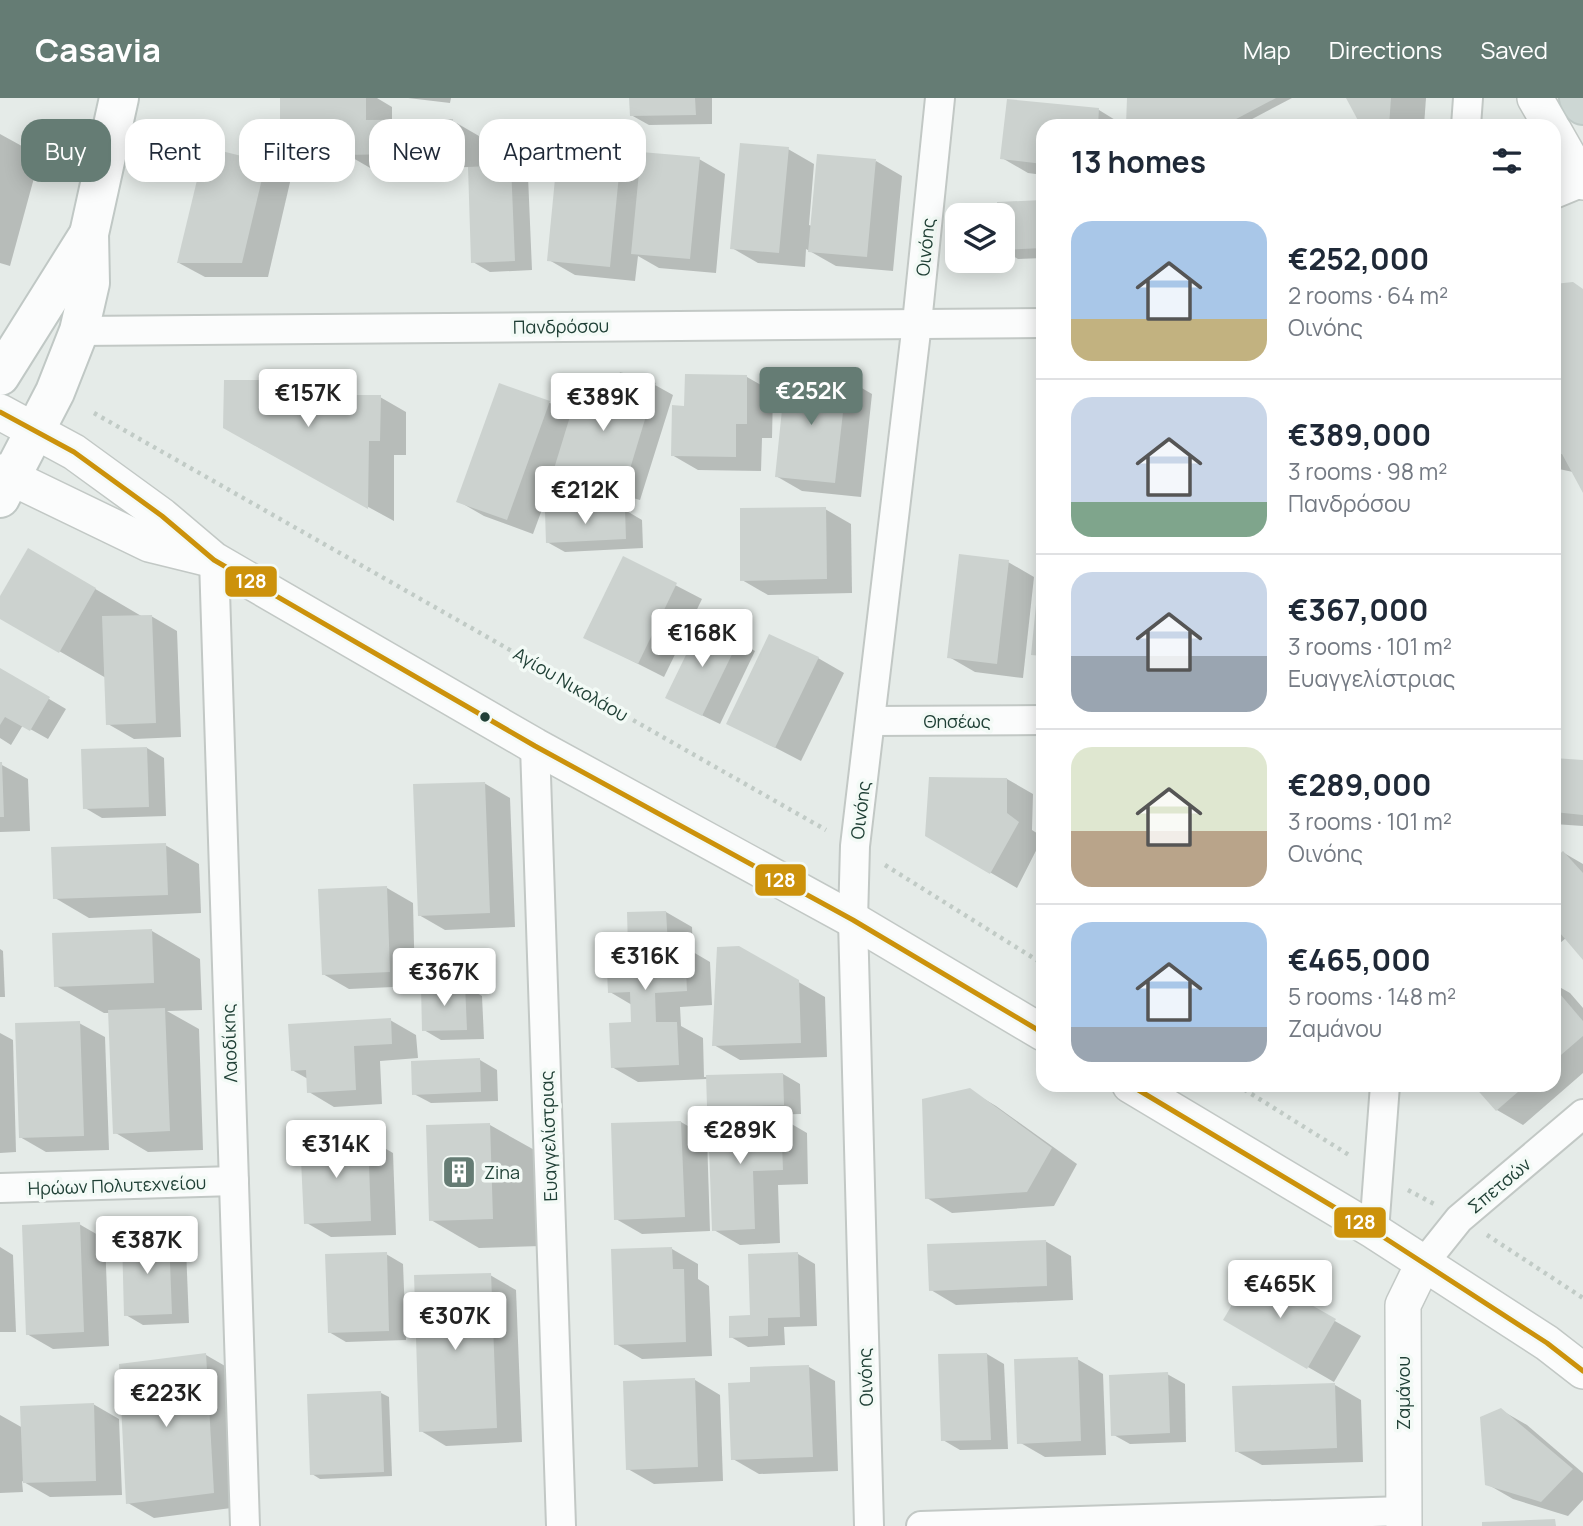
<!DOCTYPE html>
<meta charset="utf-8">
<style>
body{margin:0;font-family:Manrope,sans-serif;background:#f2f2f3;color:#1f2937;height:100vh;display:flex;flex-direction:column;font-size:26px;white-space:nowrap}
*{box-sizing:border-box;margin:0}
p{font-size:23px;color:#747a83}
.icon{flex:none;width:38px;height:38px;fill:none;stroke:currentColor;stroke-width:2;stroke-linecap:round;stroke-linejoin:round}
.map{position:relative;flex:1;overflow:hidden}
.details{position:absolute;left:1036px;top:21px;width:525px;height:973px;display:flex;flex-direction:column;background:#fff;border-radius:21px;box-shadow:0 4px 18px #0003}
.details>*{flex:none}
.guide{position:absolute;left:21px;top:21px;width:665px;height:63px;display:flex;gap:14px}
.buttons{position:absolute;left:945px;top:105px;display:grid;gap:14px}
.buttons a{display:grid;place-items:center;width:70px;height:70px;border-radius:14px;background:#fff;box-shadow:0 4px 18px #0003;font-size:35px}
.price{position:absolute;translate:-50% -60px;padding:0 16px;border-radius:7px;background:#fff;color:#222;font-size:23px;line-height:46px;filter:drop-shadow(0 2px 4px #0008)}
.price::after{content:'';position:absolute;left:50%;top:42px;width:21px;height:16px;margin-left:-10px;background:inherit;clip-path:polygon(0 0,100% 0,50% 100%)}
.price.current{background:#657c74;color:#fff}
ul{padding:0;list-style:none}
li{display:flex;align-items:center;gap:21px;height:175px;padding:0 35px}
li+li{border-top:2px solid #e0e1e3}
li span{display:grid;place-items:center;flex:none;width:196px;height:140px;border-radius:21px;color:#555}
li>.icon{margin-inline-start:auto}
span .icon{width:84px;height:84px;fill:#fffc;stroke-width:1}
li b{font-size:30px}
h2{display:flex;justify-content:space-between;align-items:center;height:84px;padding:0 35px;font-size:30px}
.pill{padding:0 24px;border-radius:21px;background:#fff;box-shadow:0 4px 18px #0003;font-size:24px;line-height:63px}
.pill.current{background:#657c74;color:#fff}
header{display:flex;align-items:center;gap:42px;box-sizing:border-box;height:98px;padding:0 35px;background:#657c74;color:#fff}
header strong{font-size:33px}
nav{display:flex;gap:38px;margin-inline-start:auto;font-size:24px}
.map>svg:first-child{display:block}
.shadow{fill:#0003}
.building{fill:#ccd2cf}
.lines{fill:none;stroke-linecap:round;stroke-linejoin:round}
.minor-casing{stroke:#c2c8c5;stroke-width:32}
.tertiary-casing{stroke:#c2c8c5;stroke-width:38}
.secondary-casing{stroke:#c0c8c5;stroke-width:42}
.primary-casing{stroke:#c0cac7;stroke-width:42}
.path{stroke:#c1cbc6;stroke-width:4.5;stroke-dasharray:3.5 5;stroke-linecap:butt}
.minor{stroke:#fbfcfc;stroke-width:28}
.tertiary{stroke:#fbfcfc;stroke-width:35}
.secondary{stroke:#fbfcfc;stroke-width:38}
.primary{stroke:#cdd7d4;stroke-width:38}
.bus-1-casing{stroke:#f3faf6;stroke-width:10}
.bus-1{stroke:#cc920b;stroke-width:5}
.bus-dot{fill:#204036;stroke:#f3faf6;stroke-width:2.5}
.labels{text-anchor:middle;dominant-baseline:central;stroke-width:7;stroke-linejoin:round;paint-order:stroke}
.street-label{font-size:18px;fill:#204036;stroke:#f3faf6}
.poi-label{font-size:18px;fill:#204036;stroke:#f3faf6;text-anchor:start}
.line-badge{stroke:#f3faf6;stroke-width:2.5}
.badge-label{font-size:19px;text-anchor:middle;font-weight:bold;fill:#fff}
</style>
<header>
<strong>Casavia</strong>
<nav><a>Map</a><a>Directions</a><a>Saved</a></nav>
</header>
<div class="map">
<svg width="1583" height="1428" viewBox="0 0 1583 1428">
<rect width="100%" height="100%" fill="#e5ebe8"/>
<g class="shadow">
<path d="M281,0h96l15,9v14h61l26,15v32l32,-2 17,10 4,94 -42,2 -17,-10 -4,-95 -97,2 -26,-15v-3h-38l-26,-15z"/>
<path d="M408,0h43l-1,5z"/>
<path d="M631,0h81v26l-63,1 -18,-10z"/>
<path d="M1220,0h72l-53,28 -112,-2z"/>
<path d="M1348,0h78l-2,28h-61z"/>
<path d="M1008,3l91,9 26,16h-82v49l-15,-2 -26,-15z"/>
<path d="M0,36l40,22 -30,110 -10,-3z"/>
<path d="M788,51l26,15 -5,61 3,1 64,-65 26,15 -9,95 -57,-5 -30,-17 -1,18 -47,-4 -26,-15z"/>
<path d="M620,58l21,12 58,-9 26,15 -9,99 -57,-5 -21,-12 -3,25 -60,-6 -26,-15z"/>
<path d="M265,65l26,15 -23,99h-63l-26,-14z"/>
<path d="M1043,104v56l-25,1 -15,-9v-35h-4v-12z"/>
<path d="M1554,188l29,4v199l-10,-17 -19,-4z"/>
<path d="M621,277l34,10 18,10 -33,105 -36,-10 -5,14 -31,-9 -17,-10 -18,49 -49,-18 -26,-15 42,-116 50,18 22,13 45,-30z"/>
<path d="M747,279l26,15 -1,46h-10l-1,33 -63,-1 -26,-15z"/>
<path d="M846,281l26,15 -11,103 -59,-6 -26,-15z"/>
<path d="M332,284l25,15h23l26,15v43h-12v66l-143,-78z"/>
<path d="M825,411l26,15 1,69 -84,2 -26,-15z"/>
<path d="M625,412l17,10 1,28 -78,4 -18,-10z"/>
<path d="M29,452l114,67 8,-1 26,15 4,106 -47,2 -26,-15 -2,-46 -106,-61v-18z"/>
<path d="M623,460l79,41 -38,78 -79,-40z"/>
<path d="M1008,464l26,15 -11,101 -48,-6 -26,-15z"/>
<path d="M738,544l17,9 -35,73 -35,-17z"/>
<path d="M818,560l26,15 -43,88 -73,-38z"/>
<path d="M0,572l66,39 -18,30 -25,-14 -12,20 -11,-7z"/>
<path d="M147,650l17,10 2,58 -64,2 -17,-10z"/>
<path d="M1554,662l29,2v64l-29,-2z"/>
<path d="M0,666l28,15 2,52 -30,1z"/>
<path d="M1007,681l26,15 -1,36 11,7 -26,51 -91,-53z"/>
<path d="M484,685l26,15 5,129 -70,3 -26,-15z"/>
<path d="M165,747l34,19 2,49 -112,5 -34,-20z"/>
<path d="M1564,755l19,11v93l-17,-19 -12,10v-86z"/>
<path d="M387,790l26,15 2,83 -66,3 -26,-15z"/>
<path d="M666,814l26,15 1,25 17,10 2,43 -32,2 1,19 22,12 1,39 79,-3 17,10 1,30 -75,2 -17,-10 -2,-27 -69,3 -26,-15 21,-43 -1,-19 -22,-13 20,-43z"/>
<path d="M152,833l48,28 2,51 -35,1 32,18 4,121 -55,2 -34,-20 -4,-119h-6l-48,-27z"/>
<path d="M738,850l87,49 2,60 -87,3 -26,-15z"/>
<path d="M0,851l3,2 2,46h-5z"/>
<path d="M1554,886l16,9 13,15v65l-60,52 -26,-15 -21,-25h78z"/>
<path d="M465,888l17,10 2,43 -43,1 -17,-10z"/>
<path d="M390,922l26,15 2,23 -38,3 2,43 -48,3 -25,-15 -1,-13 -16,-9z"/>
<path d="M79,925l26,14 4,113 -63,2 -26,-15z"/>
<path d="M0,935l13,7 3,112 -16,1z"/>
<path d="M480,962l17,10 1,31 -67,2 -17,-9z"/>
<path d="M969,992l27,16 81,58 -23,42 -102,7 -25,-15z"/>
<path d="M776,1017l31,18 1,51 -30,1 2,58 -40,2 -26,-15z"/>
<path d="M681,1024l26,15 3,94 -68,3 -26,-15z"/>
<path d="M490,1027l48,27 3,94 -62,2 -48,-28z"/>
<path d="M367,1040l26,15 3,82 -65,2 -26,-15z"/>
<path d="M79,1126l26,15 4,107 -56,3 -26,-15z"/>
<path d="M169,1140l17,10 3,75 -46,2 -17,-10z"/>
<path d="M1045,1143l26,15 2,44 -117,5 -25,-15z"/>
<path d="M0,1149l13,8 3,77h-16z"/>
<path d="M672,1151l26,15v15l11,7 3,70 -70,3 -26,-15z"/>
<path d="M386,1156l17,10 3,76 -60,2 -17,-10z"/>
<path d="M798,1156l17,10 2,62 -33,1 1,18 -37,2 -17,-10 21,-20z"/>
<path d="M1253,1176l108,62 -27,46 -108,-62z"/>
<path d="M490,1177l26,15 6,152 -76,4 -25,-15z"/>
<path d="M987,1256l17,10 4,85 -48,1 -17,-10z"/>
<path d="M206,1257l26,15 7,137 -85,11 -26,-15z"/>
<path d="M1077,1261l26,15 3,81 -61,2 -26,-15z"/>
<path d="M809,1269l26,14 3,90 -79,3 -26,-15 19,-75z"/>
<path d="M1167,1276l18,10 1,58 -56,2 -18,-10z"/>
<path d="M695,1282l25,15 3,86 -69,3 -26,-15z"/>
<path d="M1335,1287l26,15 2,62 -101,3 -26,-14z"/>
<path d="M381,1295l8,4 3,79 -72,3 -8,-5z"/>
<path d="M93,1306l26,15 3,76 -72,2 -28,-16 1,11 -23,1v-78l23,13z"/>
<path d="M1501,1312l26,15 56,48v27l-15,16 -55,-17 -26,-15z"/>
</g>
<g class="building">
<path d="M280,0h86v22l87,-1 1,34 -110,2v-19l-64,1z"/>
<path d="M629,0h66l1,17 -66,1z"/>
<path d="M1127,0h149l-53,28 -97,-1z"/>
<path d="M1346,0h45l-2,28h-28z"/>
<path d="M1007,1l92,9 -1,18h-55v38l-43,-5z"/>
<path d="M740,45l49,4 -10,106 -49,-4z"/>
<path d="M205,49l61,15 -24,101h-65z"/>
<path d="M558,50l63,6 -11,113 -63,-6z"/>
<path d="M641,54l59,5 -10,102 -59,-5z"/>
<path d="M817,56l59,5 -9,98 -59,-5z"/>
<path d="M511,67l4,96 -44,2 -3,-96z"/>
<path d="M1043,102v48l-40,2v-35h-5l-1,-13z"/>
<path d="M1573,184l10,7v204l-21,-39h-8v-170z"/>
<path d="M786,273l61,6 -12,106 -60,-6z"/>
<path d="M620,274l36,11 -33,109 -37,-11 -4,14 -33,-10 34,-111 33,10z"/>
<path d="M685,276l62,1v49h-11v33l-65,-1 1,-51 12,1z"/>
<path d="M224,282h108v15h49l-1,46h-11l-1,68 -145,-81z"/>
<path d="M499,285l51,18 -43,119 -51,-18z"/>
<path d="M826,409l1,72 -87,2v-73z"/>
<path d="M625,411l1,30 -80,4 -1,-31z"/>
<path d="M28,450l68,40 -37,65 -59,-34v-23z"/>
<path d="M959,456l50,6 -12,104 -50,-6z"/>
<path d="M623,458l54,27 -39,81 -55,-26z"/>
<path d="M1038,487l5,1v70l-12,-1z"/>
<path d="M152,517l4,108 -50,2 -4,-109z"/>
<path d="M702,524l37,18 -37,76 -37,-18z"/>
<path d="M769,536l50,23 -44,91 -49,-24z"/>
<path d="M0,570l50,29 -20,34 -25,-14 -5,8z"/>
<path d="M147,649l2,60 -66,2 -2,-60z"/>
<path d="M1554,660l29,2v55l-29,-3z"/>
<path d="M0,664h2l2,55h-4z"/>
<path d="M929,679l78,1v35l12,9 -29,52 -65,-38z"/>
<path d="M485,684l5,131 -72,3 -5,-132z"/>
<path d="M166,745l2,52 -115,4 -2,-52z"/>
<path d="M1563,753l20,22v87l-29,-34v-67z"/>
<path d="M387,788l3,86 -68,3 -4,-86z"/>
<path d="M666,813l2,35 17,-1 2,46 -32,2 1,29h21l2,43 -68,3 -2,-45 22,-1 -1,-30 -22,1 -2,-45h22l-1,-36z"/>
<path d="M152,831l2,54 -100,4 -2,-54z"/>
<path d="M739,848l60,34 2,63 -89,3 5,-99z"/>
<path d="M465,886l2,46 -45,1 -1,-45z"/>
<path d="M1554,889l29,34v15l-29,25z"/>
<path d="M165,910l5,123 -57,3 -5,-124z"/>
<path d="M391,920l1,26 -38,2 2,44 -49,3 -1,-23 -15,1 -3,-47z"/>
<path d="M80,923l4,115 -65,2 -4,-115z"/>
<path d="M480,960l1,34 -69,3 -1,-34z"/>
<path d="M783,975l1,32 -77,2 -1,-32z"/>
<path d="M1473,987h53l-30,26z"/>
<path d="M970,990l82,60 -25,44 -102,7 -3,-100z"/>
<path d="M781,1018l2,54 -30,1 2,58 -43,2 -4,-112z"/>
<path d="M681,1023l4,96 -71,3 -3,-97z"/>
<path d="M490,1025l3,96 -64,2 -3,-96z"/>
<path d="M368,1038l3,85 -67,3 -4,-86z"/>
<path d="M80,1124l4,110 -58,3 -4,-110z"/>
<path d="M169,1138l3,78 -48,2 -2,-78z"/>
<path d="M1046,1142l1,46 -118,5 -2,-47z"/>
<path d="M672,1149l1,22h11l2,73 -72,3 -3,-96z"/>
<path d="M387,1154l2,79 -61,2 -3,-79z"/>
<path d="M798,1154l2,65 -32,1v18l-39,2v-22l21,-1 -2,-61z"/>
<path d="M1252,1173l84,48 -29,50 -84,-49z"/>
<path d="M491,1175l6,155 -78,4 -5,-157z"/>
<path d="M206,1255l8,140 -88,11 -7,-140z"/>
<path d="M987,1255l4,87 -50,1 -3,-87z"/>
<path d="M1078,1259l3,84 -64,3 -3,-85z"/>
<path d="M809,1267l4,92 -82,3 -3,-77 22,-1v-15z"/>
<path d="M1168,1274l2,61 -59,3 -2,-61z"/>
<path d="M695,1280l3,89 -72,3 -3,-89z"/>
<path d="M1335,1285l2,65 -102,4 -3,-66z"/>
<path d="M381,1293l3,81 -74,3 -3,-81z"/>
<path d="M94,1305l2,78 -73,2 -3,-77z"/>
<path d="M1501,1310l72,61 -32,33 -56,-17 -5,-68z"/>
<path d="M1555,1421l1,7h-74v-4z"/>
</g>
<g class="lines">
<g class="minor-casing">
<g id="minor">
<path d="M1466,28l2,-28"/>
<path d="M1554,96l29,-12"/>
<path d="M79,233l964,-8"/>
<path d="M214,462l31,966"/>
<path d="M871,623l172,-1"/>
<path d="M535,648l26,780"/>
<path d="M0,1090l234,-7"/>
<path d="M1374,1133l11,-146"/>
<path d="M1423,1166l36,-45 124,-105"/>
<path d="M869,1428l-16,-606 2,-74 62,-523 23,-225"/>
<path d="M921,1428l483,-15"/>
</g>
</g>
<g class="tertiary-casing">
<g id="tertiary">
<path d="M1535,0l16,28"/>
<path d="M1554,33l29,51"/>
<path d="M0,314l74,40 88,64 52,44 321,186 318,174 190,113"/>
<path d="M0,374l149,72 57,14"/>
<path d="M1130,987l244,146 173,112 36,28"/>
<path d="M1404,1428l-1,-221 20,-41"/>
</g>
</g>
<g class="secondary-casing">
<g id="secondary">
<path d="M0,278l89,-142"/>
<path d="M0,400l55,-106 24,-61 11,-48 -1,-49 30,-136"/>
</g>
</g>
<g class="primary-casing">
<path id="primary" d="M1579,0l4,7"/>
</g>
<g class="path">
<path d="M94,315l732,417"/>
<path d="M885,767l158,99"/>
<path d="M1237,987l112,70"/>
<path d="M1408,1092l26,14"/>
<path d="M1487,1137l96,63"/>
</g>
<use href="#minor" class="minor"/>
<use href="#tertiary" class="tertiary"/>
<use href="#secondary" class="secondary"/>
<use href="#primary" class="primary"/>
<g class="bus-1-casing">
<g id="bus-1">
<path d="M0,314l74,40 88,64 52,44 321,186 318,174 190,113"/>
<path d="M1130,987l244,146 173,112 36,28"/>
</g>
</g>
<use href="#bus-1" class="bus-1"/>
</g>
<defs>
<g id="building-square" transform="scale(1.75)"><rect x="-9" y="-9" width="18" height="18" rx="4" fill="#657c74" stroke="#f3faf6"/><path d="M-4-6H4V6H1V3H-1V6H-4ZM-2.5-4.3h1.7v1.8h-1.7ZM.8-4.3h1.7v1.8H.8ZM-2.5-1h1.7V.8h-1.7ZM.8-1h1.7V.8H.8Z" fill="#fff"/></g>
</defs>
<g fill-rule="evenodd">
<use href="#building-square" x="459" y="1074"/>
</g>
<circle class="bus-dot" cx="485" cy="619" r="6"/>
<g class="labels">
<g class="street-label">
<text transform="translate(925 149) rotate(-84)">Οινόης</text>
<text transform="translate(561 228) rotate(-1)">Πανδρόσου</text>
<text transform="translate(571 586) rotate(30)">Αγίου Νικολάου</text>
<text x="957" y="623">Θησέως</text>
<text transform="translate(860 712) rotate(-83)">Οινόης</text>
<text transform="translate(229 945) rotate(-92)">Λαοδίκης</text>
<text transform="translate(548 1038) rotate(-92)">Ευαγγελίστριας</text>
<text transform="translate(117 1087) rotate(-2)">Ηρώων Πολυτεχνείου</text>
<text transform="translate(1499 1087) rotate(-40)">Σπετσών</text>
<text transform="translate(865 1279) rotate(-92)">Οινόης</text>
<text transform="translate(1403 1295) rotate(-90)">Ζαμάνου</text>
</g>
<g class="poi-label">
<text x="484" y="1074">Zina</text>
</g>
</g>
<g class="line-badge">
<rect x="224" y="467" width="54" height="33" rx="7" fill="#cc920b"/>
<rect x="754" y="765" width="53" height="34" rx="7" fill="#cc920b"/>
<rect x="1333" y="1108" width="54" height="33" rx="7" fill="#cc920b"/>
</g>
<g class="badge-label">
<text x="251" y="490">128</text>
<text x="780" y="789">128</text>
<text x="1360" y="1131">128</text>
</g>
</svg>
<div class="buttons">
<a><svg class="icon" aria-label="layers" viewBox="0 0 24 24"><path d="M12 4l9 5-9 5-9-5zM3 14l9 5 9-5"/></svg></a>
</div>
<b class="price current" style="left:811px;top:329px">€252K</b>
<b class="price" style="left:308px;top:331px">€157K</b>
<b class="price" style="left:603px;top:335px">€389K</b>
<b class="price" style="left:585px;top:428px">€212K</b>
<b class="price" style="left:702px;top:571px">€168K</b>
<b class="price" style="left:645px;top:894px">€316K</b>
<b class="price" style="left:444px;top:910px">€367K</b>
<b class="price" style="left:740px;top:1068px">€289K</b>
<b class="price" style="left:336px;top:1082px">€314K</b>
<b class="price" style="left:147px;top:1178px">€387K</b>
<b class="price" style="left:1280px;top:1222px">€465K</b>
<b class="price" style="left:455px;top:1254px">€307K</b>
<b class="price" style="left:166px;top:1331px">€223K</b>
<div class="guide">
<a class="pill current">Buy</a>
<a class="pill">Rent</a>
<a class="pill">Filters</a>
<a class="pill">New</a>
<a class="pill">Apartment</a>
</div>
<section class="details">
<h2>13 homes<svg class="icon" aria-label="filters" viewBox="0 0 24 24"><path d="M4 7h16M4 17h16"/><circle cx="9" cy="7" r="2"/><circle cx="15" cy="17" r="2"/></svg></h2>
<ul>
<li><span style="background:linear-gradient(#a9c7e8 70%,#c2b280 0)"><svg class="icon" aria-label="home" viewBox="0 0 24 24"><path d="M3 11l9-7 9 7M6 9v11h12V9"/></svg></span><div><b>€252,000</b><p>2 rooms · 64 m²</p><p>Οινόης</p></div></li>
<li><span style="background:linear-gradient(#c9d6e8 75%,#7fa58c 0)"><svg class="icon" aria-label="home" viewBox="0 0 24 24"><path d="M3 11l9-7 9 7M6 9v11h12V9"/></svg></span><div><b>€389,000</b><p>3 rooms · 98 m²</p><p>Πανδρόσου</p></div></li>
<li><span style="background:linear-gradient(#c9d6e8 60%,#9aa5b1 0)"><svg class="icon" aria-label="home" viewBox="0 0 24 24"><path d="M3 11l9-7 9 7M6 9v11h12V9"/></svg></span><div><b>€367,000</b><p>3 rooms · 101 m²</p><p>Ευαγγελίστριας</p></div></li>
<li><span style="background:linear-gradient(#dfe7d0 60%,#b9a48a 0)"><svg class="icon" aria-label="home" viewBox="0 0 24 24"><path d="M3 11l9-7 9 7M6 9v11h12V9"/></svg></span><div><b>€289,000</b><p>3 rooms · 101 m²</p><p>Οινόης</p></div></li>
<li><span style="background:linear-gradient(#a9c7e8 75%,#9aa5b1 0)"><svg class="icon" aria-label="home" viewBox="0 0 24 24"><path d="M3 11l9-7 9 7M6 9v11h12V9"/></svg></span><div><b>€465,000</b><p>5 rooms · 148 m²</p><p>Ζαμάνου</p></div></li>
</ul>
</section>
</div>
